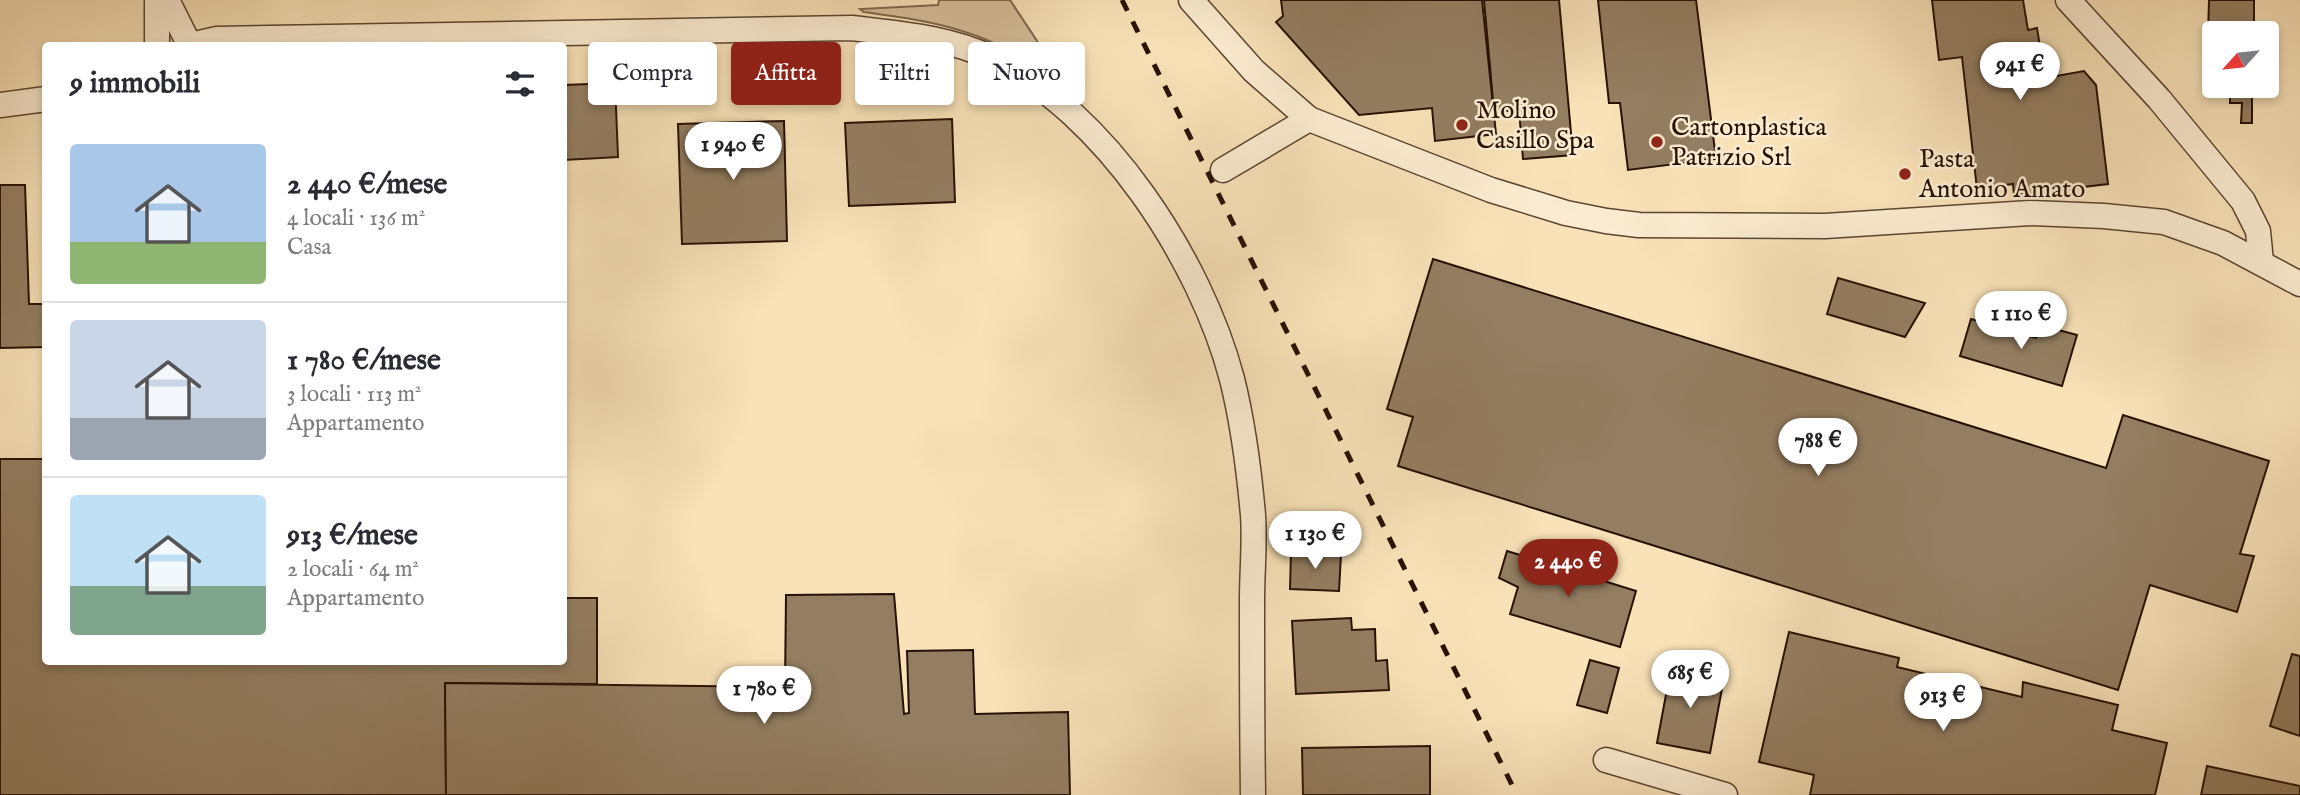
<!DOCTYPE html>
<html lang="it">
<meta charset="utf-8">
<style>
body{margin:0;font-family:"IM FELL English",serif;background:#f2f2f3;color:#2b2b33;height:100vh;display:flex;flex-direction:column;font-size:26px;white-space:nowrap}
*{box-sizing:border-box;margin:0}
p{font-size:23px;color:#7c7c81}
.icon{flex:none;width:38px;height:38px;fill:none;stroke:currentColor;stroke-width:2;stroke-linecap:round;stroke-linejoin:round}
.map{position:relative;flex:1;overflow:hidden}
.details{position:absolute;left:42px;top:42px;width:525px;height:623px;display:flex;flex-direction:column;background:#fff;border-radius:7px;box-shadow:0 4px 10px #0003}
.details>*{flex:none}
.top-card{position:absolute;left:588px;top:42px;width:665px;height:63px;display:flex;gap:14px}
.needle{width:46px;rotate:243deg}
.tools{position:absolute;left:2202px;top:21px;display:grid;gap:14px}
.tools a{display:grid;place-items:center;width:77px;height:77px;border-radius:7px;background:#fff;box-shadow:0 4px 10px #0003;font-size:35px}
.price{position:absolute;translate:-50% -60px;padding:0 16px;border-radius:24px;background:#fff;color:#222;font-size:23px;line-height:46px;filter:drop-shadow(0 2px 4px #0008)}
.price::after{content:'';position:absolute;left:50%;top:42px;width:21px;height:16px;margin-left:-10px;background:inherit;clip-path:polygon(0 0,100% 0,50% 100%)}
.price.selected{background:#8f2418;color:#fff}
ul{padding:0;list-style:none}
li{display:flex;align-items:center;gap:21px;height:175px;padding:0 28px}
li+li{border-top:2px solid #e1e1e2}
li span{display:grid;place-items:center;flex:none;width:196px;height:140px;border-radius:7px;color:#555}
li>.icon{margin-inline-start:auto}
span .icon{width:84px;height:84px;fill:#fffc;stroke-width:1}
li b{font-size:30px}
h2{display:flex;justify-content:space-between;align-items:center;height:84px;padding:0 28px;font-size:30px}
.pill{padding:0 24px;border-radius:7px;background:#fff;box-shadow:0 4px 10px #0003;font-size:24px;line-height:63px}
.pill.selected{background:#8f2418;color:#fff}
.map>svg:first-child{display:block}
.green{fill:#d5be99;stroke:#7e684e;stroke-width:2}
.building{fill:#947e61;stroke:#271103;stroke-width:2}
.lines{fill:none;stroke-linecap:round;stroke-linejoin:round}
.minor-casing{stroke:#5c4530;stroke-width:27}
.minor{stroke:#fbecd1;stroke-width:24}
.rail{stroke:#271103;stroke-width:5;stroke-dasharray:12 12;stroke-linecap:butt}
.poi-dot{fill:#8f2418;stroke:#fbecd1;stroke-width:2.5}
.labels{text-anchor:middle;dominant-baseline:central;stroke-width:5;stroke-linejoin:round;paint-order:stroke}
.poi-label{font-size:26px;fill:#271103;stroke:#fbecd1;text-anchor:start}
</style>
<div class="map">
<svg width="2300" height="795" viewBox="0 0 2300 795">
<rect width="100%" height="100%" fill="#f9e2b8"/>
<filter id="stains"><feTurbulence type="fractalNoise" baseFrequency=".00286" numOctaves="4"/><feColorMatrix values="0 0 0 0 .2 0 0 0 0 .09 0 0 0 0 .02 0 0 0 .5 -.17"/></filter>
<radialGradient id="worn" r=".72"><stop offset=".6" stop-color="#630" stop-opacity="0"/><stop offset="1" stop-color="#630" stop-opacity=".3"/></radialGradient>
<path class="green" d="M939,0h71l37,56 3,10 -5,11c-51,-47 -116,-56 -181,-65l-4,-3 78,-4z"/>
<g class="building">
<path d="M1281,0h201l14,134 -61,7 -3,-33 -73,7 -83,-93 7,-6z"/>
<path d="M1484,0h75l14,155 -50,4 -4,-49 -25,2z"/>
<path d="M1598,0h98l20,159 -88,11 -8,-67h-11z"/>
<path d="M1932,0h91l5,30 9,-2 8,50 39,-7 12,14 12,99 -94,11 -1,-11 -36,5 -15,-132 -23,3z"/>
<path d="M2209,0h45v33h-40v45l-7,-5z"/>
<path d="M615,83l3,74 -54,3v-75z"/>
<path d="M2222,86h30v37h-11l1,-20h-12v-10z"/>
<path d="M952,119l3,83 -106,4 -4,-83z"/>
<path d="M784,121l3,120 -105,3 -4,-120z"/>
<path d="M0,185h25l4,119h17v43l-46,1z"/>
<path d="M1433,259l673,209 17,-53 146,46 -29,93 14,2 -17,56 -87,-27 -32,105 -720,-224 15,-49 -26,-8z"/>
<path d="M1838,278l87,25 -20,34 -78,-23z"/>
<path d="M1971,319l65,19 4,-13 37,10 -15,51 -102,-30z"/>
<path d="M0,459h46v203h518v-64h33v86l-152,-1 1,112h-446z"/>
<path d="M1507,551l129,40 -16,56 -110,-33 8,-27 -19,-9z"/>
<path d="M1291,552l50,2 -2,37 -49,-2z"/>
<path d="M894,594l10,120 5,-1 -2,-62 66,-1 2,64 93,-2 2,83h-624l-1,-112 340,4 1,-92z"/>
<path d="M1351,618l1,12 23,-1 1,32 11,-1 2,30 -93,4 -4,-73z"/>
<path d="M1789,632l110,26 -2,9 125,30 1,-15 95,23 -6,25 55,13 -12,52h-345l4,-20 -55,-13z"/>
<path d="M2292,654l8,2v80l-30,-10z"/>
<path d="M1590,660l29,8 -12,45 -30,-8z"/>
<path d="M1671,668l53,10 -14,75 -53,-10z"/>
<path d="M1430,746v49h-127l-1,-47z"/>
<path d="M2207,766l93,20v9h-99z"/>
</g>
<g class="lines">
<g class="minor-casing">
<g id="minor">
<path d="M167,0l22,44"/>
<path d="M1191,0l63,71 55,48"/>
<path d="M2068,0l91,99 84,102 15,30 3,31"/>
<path d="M157,46v-46"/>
<path d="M186,46l31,-7 635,-11c47,6 96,9 139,30 114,53 210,203 241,321 11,44 17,91 21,136 2,28 -1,57 -1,85 0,65 0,130 1,195"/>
<path d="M0,105l46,-6"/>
<path d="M1223,170l86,-51 182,71 75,23 40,8 33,4 186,1 205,-13 74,3 60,6 59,21 77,41"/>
<path d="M1606,760l119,35"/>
</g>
</g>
<use href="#minor" class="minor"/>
<path class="rail" d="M1122,0l395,795"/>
</g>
<g class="poi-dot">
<circle cx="1462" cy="125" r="7"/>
<circle cx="1657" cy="142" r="7"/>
<circle cx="1905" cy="174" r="7"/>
</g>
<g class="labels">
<g class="poi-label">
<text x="1476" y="110">Molino<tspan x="1476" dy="30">Casillo Spa</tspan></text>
<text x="1671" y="127">Cartonplastica<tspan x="1671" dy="30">Patrizio Srl</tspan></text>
<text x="1919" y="159">Pasta<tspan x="1919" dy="30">Antonio Amato</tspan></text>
</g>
</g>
<rect width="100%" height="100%" filter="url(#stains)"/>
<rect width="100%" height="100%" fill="url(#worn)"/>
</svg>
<div class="tools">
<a><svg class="needle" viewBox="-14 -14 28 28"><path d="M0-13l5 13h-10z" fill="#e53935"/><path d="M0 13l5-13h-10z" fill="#7c7c81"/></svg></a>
</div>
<b class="price" style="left:2020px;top:102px">941 €</b>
<b class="price" style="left:733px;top:182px">1 940 €</b>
<b class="price" style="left:2021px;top:351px">1 110 €</b>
<b class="price" style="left:1818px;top:478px">788 €</b>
<b class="price" style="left:1315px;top:571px">1 130 €</b>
<b class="price selected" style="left:1568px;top:599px">2 440 €</b>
<b class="price" style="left:1690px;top:710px">685 €</b>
<b class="price" style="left:764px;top:726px">1 780 €</b>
<b class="price" style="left:1943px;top:733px">913 €</b>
<div class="top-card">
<a class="pill">Compra</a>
<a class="pill selected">Affitta</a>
<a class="pill">Filtri</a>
<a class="pill">Nuovo</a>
</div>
<section class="details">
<h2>9 immobili<svg class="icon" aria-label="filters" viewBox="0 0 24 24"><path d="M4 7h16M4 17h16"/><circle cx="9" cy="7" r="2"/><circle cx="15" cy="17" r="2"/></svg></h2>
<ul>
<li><span style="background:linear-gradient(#a9c7e8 70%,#8fb573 0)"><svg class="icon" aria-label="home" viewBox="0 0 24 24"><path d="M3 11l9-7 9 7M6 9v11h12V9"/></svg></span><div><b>2 440 €/mese</b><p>4 locali · 136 m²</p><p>Casa</p></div></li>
<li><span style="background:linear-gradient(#c9d6e8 70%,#9aa5b1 0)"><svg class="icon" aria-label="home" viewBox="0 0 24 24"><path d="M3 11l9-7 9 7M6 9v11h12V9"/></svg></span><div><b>1 780 €/mese</b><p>3 locali · 113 m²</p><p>Appartamento</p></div></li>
<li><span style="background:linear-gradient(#bfe0f5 65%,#7fa58c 0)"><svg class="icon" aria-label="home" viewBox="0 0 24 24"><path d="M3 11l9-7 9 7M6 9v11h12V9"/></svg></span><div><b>913 €/mese</b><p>2 locali · 64 m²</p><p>Appartamento</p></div></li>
</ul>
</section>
</div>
